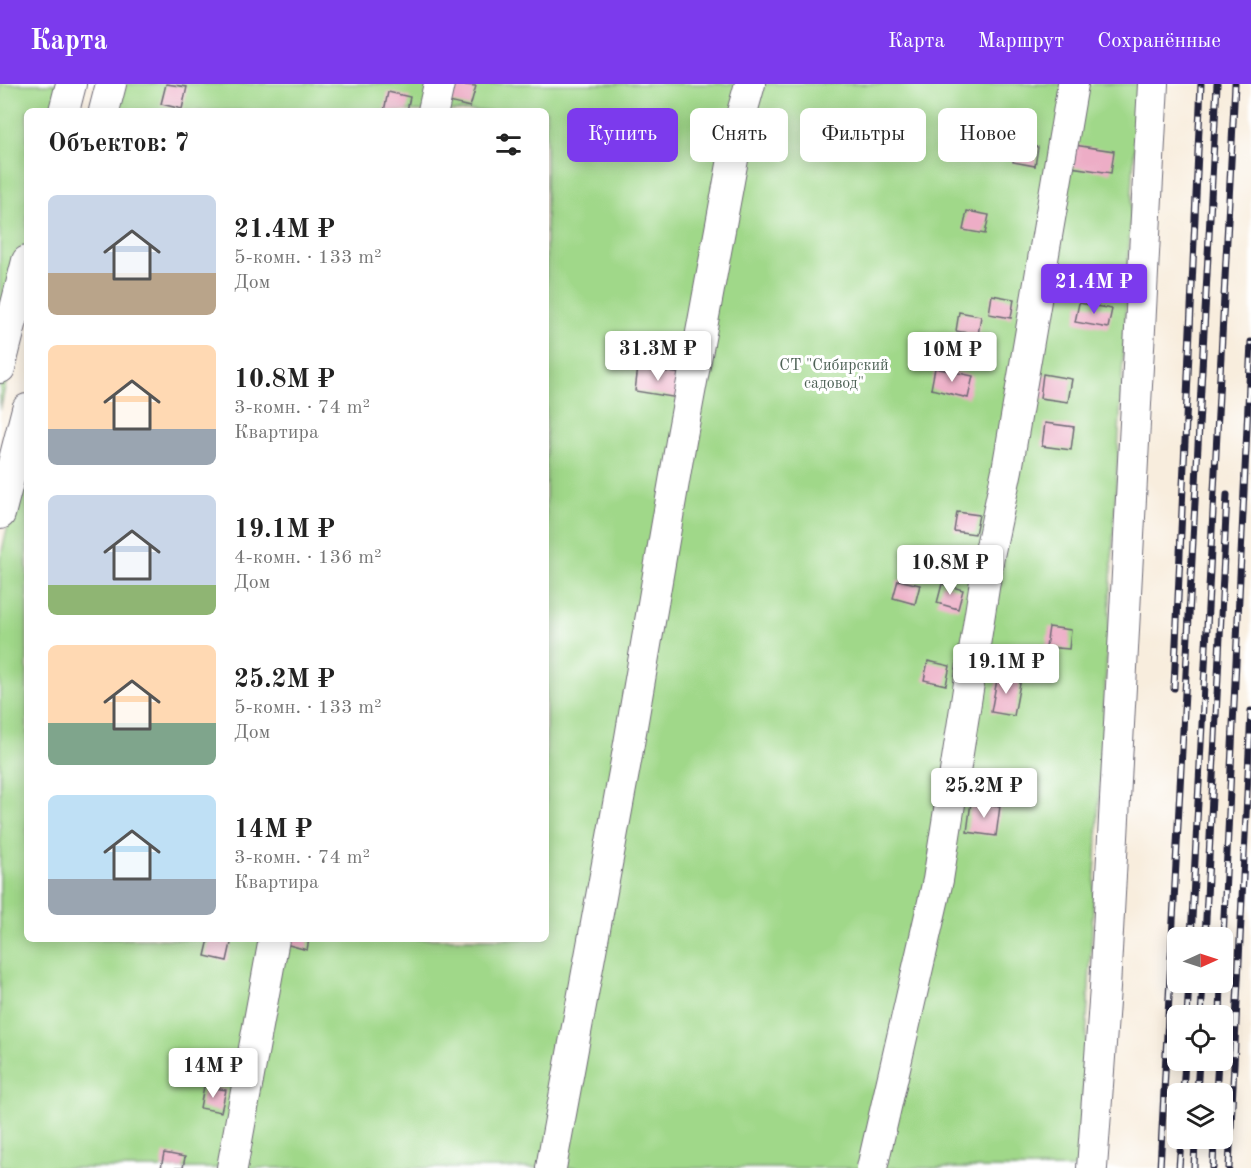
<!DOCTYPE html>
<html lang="ru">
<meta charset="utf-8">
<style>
body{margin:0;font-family:"Old Standard TT",serif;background:#f6f6f6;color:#222;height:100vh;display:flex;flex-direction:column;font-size:22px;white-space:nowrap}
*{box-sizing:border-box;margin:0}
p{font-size:20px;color:#767676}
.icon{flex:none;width:33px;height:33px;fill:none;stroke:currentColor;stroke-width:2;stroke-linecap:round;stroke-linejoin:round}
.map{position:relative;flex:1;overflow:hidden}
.drawer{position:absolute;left:24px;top:24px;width:525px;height:834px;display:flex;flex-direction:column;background:#fff;border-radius:9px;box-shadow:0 3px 15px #0003}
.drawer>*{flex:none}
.guide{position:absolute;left:567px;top:24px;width:570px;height:54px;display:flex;gap:12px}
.needle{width:39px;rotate:87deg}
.controls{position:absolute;left:1167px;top:843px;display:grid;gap:12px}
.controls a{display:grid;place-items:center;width:66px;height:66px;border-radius:9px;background:#fff;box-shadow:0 3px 15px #0003;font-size:30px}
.price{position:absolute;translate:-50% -51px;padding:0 14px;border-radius:6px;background:#fff;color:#222;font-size:20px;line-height:39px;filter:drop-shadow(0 2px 3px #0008)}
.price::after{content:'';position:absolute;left:50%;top:36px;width:18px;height:14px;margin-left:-9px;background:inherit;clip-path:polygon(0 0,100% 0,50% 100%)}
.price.current{background:#7c3aed;color:#fff}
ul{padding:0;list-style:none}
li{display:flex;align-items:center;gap:18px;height:150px;padding:0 24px}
li span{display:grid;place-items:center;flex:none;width:168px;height:120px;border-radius:9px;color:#555}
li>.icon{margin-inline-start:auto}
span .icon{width:72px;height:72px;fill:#fffc;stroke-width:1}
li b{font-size:26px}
h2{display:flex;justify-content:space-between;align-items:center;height:72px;padding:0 24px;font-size:26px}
.pill{padding:0 21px;border-radius:9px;background:#fff;box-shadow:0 3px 15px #0003;font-size:21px;line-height:54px}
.pill.current{background:#7c3aed;color:#fff}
header{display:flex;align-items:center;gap:36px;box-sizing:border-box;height:84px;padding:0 30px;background:#7c3aed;color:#fff}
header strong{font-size:28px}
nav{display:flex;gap:33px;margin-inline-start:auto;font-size:21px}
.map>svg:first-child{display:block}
.green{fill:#a0d889;stroke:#617d62;stroke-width:1.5}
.building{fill:#edadc6}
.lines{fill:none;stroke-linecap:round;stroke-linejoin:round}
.minor-casing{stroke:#6d6974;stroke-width:32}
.minor{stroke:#fff;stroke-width:30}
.rail-casing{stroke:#22223b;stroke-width:7}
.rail{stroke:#fff;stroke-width:4.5;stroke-dasharray:14;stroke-linecap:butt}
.labels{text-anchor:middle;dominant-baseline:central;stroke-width:6;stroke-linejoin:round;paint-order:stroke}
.park-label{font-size:16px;fill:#4e6256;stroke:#fff}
</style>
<header>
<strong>Карта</strong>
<nav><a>Карта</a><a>Маршрут</a><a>Сохранённые</a></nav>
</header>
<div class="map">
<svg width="1251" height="1084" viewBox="0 0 1251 1084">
<rect width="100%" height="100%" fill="#fff"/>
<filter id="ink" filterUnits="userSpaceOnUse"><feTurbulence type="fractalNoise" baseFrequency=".0167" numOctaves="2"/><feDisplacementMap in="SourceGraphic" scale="12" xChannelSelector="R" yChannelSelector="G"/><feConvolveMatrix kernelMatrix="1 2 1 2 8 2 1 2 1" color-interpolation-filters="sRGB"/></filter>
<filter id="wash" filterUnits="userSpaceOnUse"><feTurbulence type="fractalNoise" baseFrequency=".008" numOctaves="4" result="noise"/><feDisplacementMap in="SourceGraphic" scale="24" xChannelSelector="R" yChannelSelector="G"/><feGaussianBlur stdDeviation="1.35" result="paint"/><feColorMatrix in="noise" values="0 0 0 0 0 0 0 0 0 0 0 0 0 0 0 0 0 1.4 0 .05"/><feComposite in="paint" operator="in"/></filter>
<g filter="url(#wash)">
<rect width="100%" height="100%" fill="#f8eddd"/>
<g class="green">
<path d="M0,0h70l-6,27h-37v174l-27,126z"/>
<path d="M107,0h1031l-59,1084h-1079v-608l27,-120v499h519v-828h-445z"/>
</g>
<g id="blocks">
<g class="building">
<path d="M166,0l21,3 -5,22 -21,-5z"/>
<path d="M453,0l23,2 -6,21 -21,-5z"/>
<path d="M388,8l22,5 -3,14h-23z"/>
<path d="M1016,59l22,4 -3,19 -22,-4z"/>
<path d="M1074,61l40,6 -3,22 -40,-6z"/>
<path d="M967,127l22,4 -4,19 -22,-4z"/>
<path d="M992,211l22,4 -3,19 -22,-4z"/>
<path d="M1079,219l33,6 -4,19 -33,-6z"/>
<path d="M959,228l22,4 -3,19 -22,-4z"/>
<path d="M638,283l43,7 -3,24 -43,-7z"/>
<path d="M935,284l38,8 -5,22 -37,-9z"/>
<path d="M1043,290l29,5 -4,23 -28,-4z"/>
<path d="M1045,339l29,4 -3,23 -29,-4z"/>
<path d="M957,428l22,3 -4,19 -21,-3z"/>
<path d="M898,496l22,5 -5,19 -22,-6z"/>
<path d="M942,500l21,6 -5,19 -21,-6z"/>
<path d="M1049,543l22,3 -2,19 -23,-2z"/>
<path d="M928,577l22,5 -4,19 -22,-5z"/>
<path d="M998,590l23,4 -7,38 -23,-4z"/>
<path d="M971,718l29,4 -4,30 -29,-4z"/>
<path d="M209,855h23l-5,22 -22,-5z"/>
<path d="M287,855h22l-2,11 -22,-6z"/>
<path d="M204,1002l22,4 -5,22 -21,-4z"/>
<path d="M164,1069l21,4 -2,11h-22z"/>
</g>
</g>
</g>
<g filter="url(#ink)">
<use href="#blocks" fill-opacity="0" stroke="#6d6974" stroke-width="1.5"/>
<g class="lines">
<g class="minor-casing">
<g id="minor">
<path d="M64,27l7,-27"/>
<path d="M104,27l7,-27"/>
<path d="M433,27l6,-27"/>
<path d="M0,284l27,-107"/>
<path d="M0,430l27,-105"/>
<path d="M232,1084l42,-229"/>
<path d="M551,1084l75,-407 55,-320 60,-325 9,-32"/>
<path d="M872,1084l66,-288 51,-324 18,-86 66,-386"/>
<path d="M1092,1084l13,-180 48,-904"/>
</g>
</g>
<use href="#minor" class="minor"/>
<g class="rail-casing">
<g id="rail">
<path d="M1174,604l27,-604"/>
<path d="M1191,854l44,-854"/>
<path d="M1205,854l22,-443"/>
<path d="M1222,876l29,-618"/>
<path d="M1187,932l2,-34"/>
<path d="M1201,932l2,-34"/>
<path d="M1220,932l1,-34"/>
<path d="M1183,1010l2,-34"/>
<path d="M1197,1010l2,-34"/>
<path d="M1216,1010l2,-34"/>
<path d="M1160,1084l57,-1084"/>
<path d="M1179,1084l2,-30"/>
<path d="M1194,1084l1,-30"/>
<path d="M1213,1084l1,-30"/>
<path d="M1229,1084l22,-457"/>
</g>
</g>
<use href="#rail" class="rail"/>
</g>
</g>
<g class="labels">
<g class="park-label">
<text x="834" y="282">СТ "Сибирский<tspan x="834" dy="18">садовод"</tspan></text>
</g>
</g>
</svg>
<div class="controls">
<a><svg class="needle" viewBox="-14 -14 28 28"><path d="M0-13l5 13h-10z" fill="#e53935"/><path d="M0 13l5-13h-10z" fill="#767676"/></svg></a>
<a><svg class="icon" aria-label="locate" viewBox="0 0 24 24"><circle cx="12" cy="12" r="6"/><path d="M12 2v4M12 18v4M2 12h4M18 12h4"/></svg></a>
<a><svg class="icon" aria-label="layers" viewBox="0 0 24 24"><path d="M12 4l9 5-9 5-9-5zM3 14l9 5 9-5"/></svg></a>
</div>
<b class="price current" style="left:1094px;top:231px">21.4M ₽</b>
<b class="price" style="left:658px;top:298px">31.3M ₽</b>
<b class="price" style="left:952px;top:299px">10M ₽</b>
<b class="price" style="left:950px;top:512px">10.8M ₽</b>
<b class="price" style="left:1006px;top:611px">19.1M ₽</b>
<b class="price" style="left:984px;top:735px">25.2M ₽</b>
<b class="price" style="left:213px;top:1015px">14M ₽</b>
<div class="guide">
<a class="pill current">Купить</a>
<a class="pill">Снять</a>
<a class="pill">Фильтры</a>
<a class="pill">Новое</a>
</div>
<section class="drawer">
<h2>Объектов: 7<svg class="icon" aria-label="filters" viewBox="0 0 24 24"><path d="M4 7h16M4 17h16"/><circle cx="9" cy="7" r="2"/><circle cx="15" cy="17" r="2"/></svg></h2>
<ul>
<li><span style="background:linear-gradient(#c9d6e8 65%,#b9a48a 0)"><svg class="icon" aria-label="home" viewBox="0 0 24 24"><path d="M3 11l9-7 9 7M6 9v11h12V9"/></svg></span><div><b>21.4M ₽</b><p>5-комн. · 133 m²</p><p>Дом</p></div></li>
<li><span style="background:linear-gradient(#ffd9b3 70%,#9aa5b1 0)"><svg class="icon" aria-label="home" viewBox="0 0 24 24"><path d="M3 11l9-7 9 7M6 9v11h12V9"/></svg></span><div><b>10.8M ₽</b><p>3-комн. · 74 m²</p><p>Квартира</p></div></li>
<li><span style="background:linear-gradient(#c9d6e8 75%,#8fb573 0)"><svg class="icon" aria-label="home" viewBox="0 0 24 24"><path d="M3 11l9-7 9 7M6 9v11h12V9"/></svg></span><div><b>19.1M ₽</b><p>4-комн. · 136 m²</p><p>Дом</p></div></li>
<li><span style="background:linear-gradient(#ffd9b3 65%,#7fa58c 0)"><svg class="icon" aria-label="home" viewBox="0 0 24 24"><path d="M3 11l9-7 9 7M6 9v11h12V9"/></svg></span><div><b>25.2M ₽</b><p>5-комн. · 133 m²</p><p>Дом</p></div></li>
<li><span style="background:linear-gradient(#bfe0f5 70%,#9aa5b1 0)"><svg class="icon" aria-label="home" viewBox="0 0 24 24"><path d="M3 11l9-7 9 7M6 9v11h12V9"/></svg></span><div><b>14M ₽</b><p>3-комн. · 74 m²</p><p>Квартира</p></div></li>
</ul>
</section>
</div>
